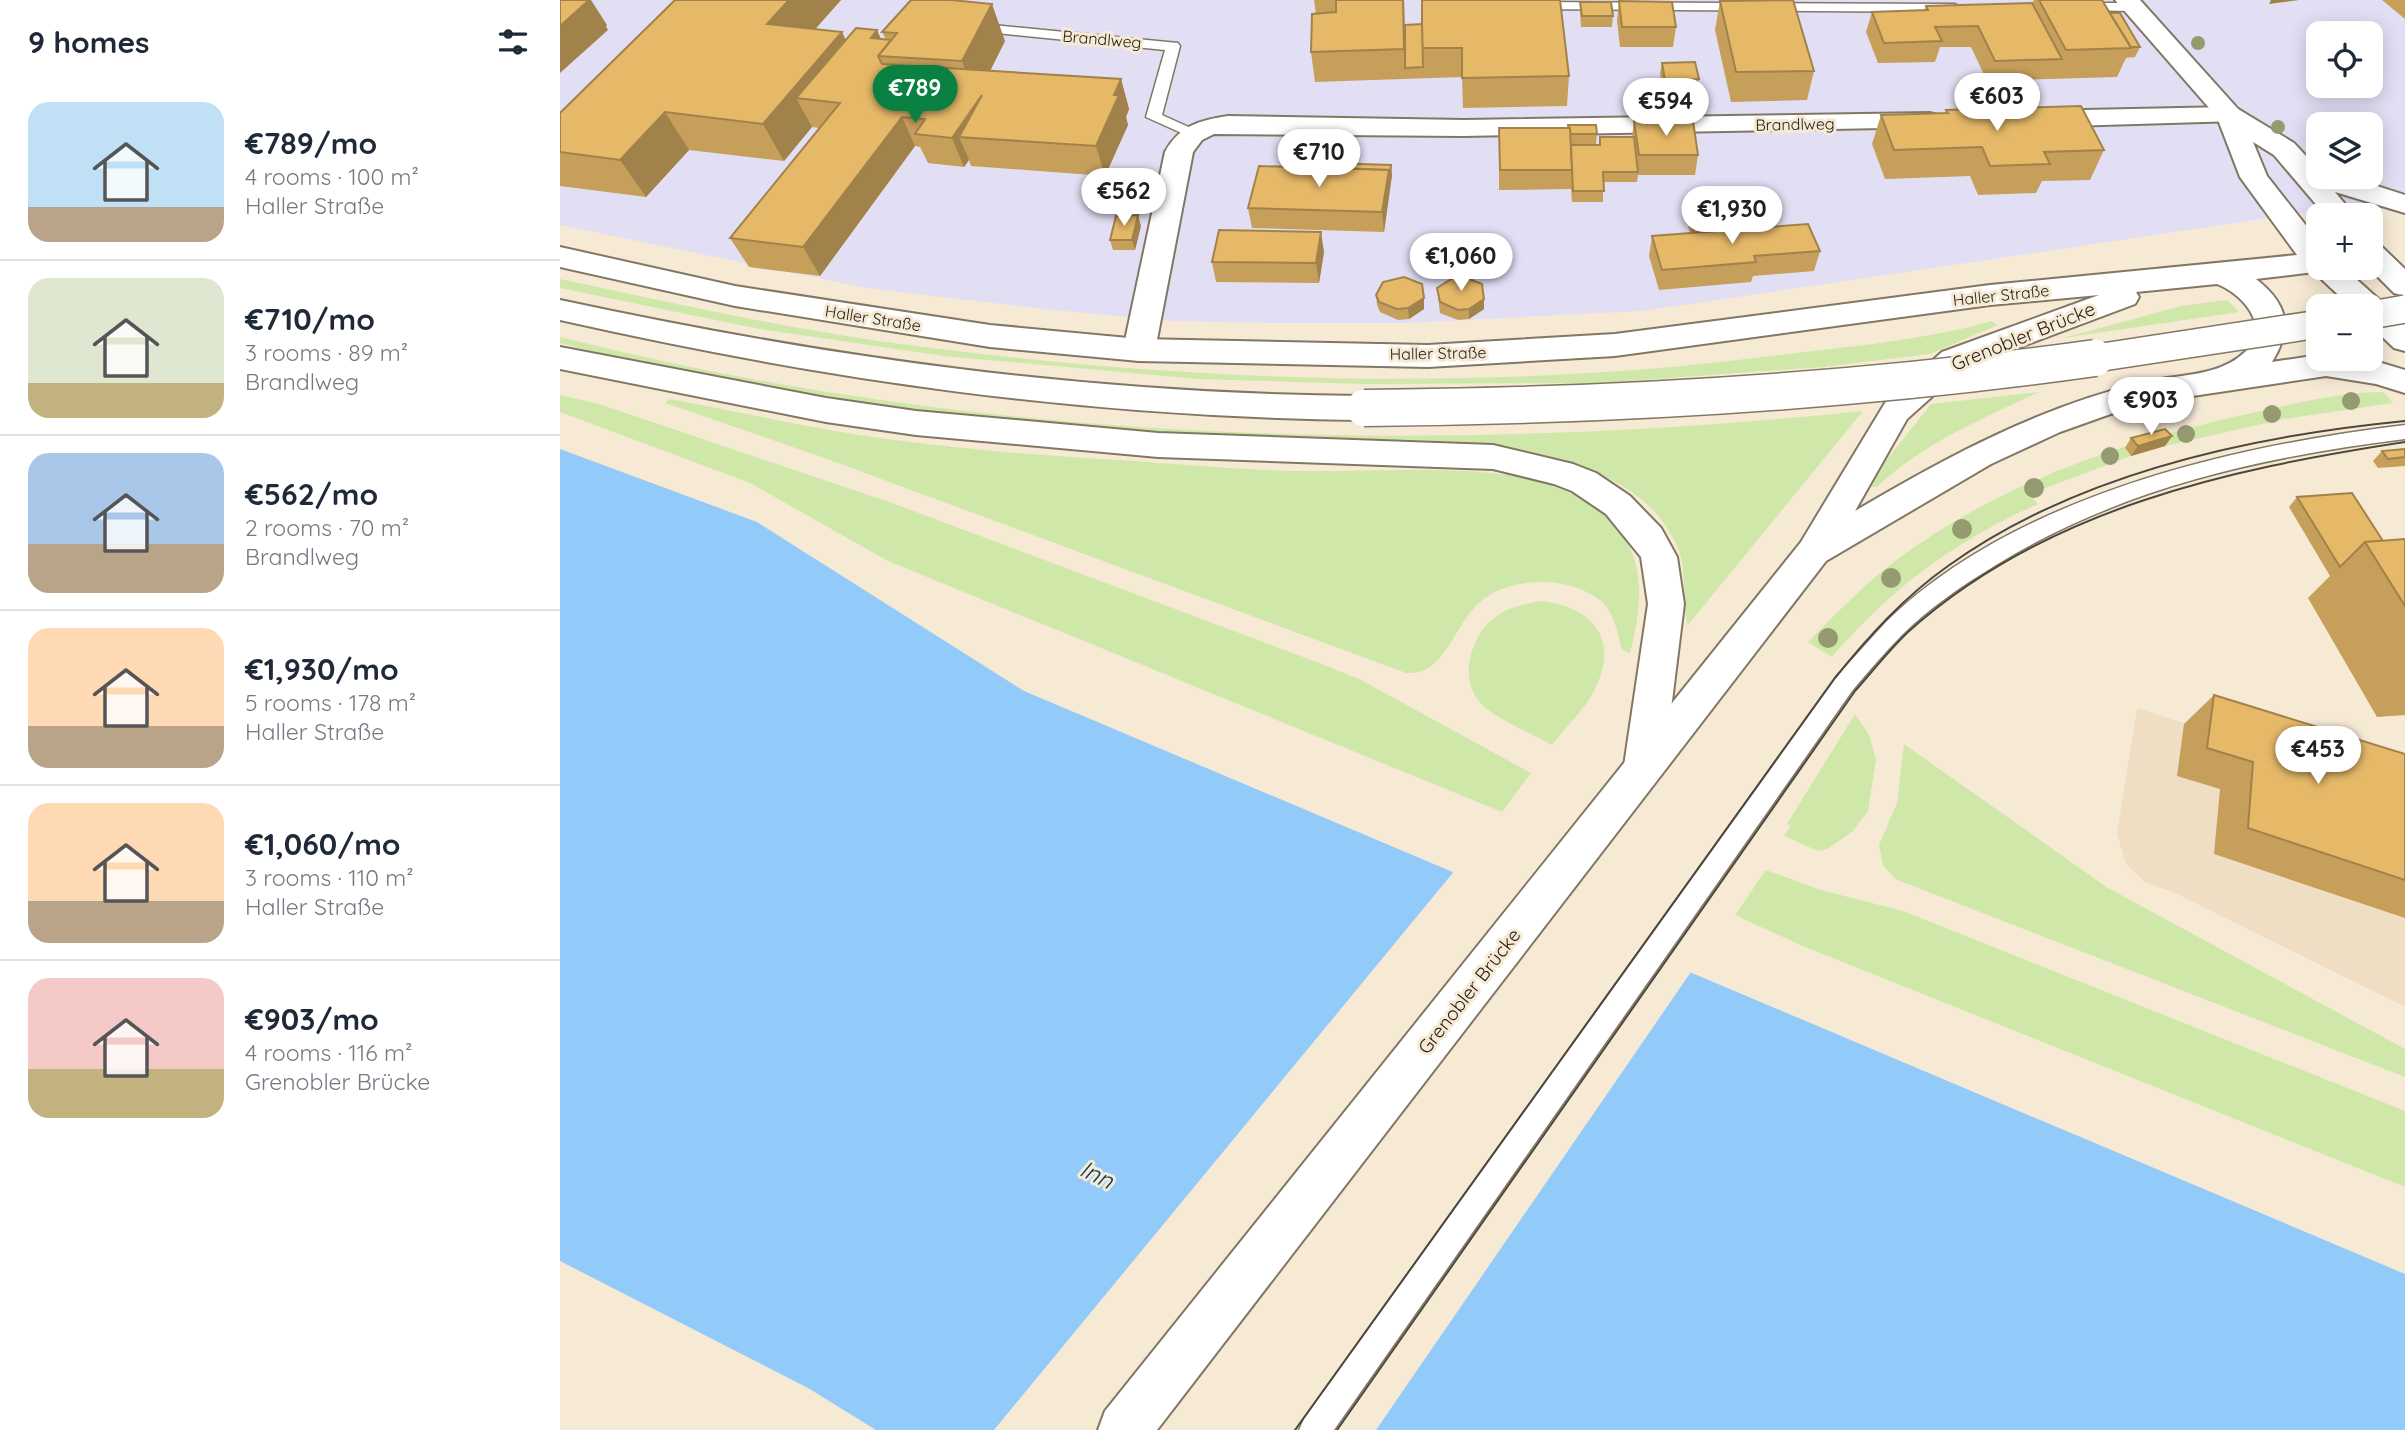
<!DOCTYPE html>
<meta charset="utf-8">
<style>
body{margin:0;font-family:Quicksand,sans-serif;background:#f6f6f7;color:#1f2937;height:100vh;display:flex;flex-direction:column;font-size:26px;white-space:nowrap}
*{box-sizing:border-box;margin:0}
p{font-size:23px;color:#747a83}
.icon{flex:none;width:38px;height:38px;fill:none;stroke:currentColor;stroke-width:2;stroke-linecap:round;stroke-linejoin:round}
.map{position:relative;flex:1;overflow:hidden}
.sheet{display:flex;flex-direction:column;background:#fff;width:560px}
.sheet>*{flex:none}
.tools{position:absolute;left:1746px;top:21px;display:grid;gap:14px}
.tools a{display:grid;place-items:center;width:77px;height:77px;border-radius:14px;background:#fff;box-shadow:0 4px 18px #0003;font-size:35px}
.price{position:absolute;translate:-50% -60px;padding:0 16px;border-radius:24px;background:#fff;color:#222;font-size:23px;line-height:46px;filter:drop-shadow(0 2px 4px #0008)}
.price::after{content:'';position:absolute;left:50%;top:42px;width:21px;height:16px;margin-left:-10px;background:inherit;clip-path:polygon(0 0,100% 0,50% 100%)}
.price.selected{background:#0b8043;color:#fff}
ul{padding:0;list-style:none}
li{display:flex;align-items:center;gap:21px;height:175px;padding:0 28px}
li+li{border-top:2px solid #e0e1e3}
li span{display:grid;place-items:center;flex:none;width:196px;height:140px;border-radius:21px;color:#555}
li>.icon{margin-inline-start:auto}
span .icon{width:84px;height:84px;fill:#fffc;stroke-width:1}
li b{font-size:30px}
h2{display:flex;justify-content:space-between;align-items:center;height:84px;padding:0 28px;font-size:30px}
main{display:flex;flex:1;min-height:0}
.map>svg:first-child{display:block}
.commercial{fill:#e2dff5;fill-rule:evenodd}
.built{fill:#efdec3}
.green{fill:#cfe8aa}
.water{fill:#92cafa}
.pier{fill:#f7ead5}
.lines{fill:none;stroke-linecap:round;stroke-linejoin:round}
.lane-casing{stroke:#827764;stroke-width:3}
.street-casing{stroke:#827764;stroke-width:4}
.secondary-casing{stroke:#827764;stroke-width:4}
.primary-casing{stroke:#827764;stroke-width:4}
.lane{fill:#fff;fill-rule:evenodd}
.street{fill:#fff;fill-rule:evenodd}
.secondary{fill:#fff;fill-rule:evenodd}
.primary{fill:#fff;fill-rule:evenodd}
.tram{stroke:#4d473d;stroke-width:2}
.primary-bridge-far1-casing{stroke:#827764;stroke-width:30;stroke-linecap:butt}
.primary-bridge-casing{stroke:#827764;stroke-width:39;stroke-linecap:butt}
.primary-bridge-far1{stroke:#fff;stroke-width:27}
.primary-bridge{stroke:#fff;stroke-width:36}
.tree{fill:#959a71}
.wall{fill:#c69f5a}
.shaded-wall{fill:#a1824a}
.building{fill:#e6b969;stroke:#a1824a;stroke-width:2}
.labels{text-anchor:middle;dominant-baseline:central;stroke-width:6;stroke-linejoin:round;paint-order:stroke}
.far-street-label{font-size:16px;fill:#221d16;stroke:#f7ead5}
.street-label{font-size:19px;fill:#221d16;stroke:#f7ead5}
.near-water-label{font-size:24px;font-style:italic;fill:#074065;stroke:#f7ead5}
</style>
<main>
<section class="sheet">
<h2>9 homes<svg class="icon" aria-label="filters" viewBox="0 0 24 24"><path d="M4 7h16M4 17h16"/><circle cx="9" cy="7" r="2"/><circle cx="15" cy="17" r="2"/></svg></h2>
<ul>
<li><span style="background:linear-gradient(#bfe0f5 75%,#b9a48a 0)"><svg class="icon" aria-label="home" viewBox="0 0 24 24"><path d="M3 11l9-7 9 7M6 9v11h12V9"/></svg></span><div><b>€789/mo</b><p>4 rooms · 100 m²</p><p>Haller Straße</p></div></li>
<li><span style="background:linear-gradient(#dfe7d0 75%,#c2b280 0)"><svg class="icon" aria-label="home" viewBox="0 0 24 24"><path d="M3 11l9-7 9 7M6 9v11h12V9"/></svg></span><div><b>€710/mo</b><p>3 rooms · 89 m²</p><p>Brandlweg</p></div></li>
<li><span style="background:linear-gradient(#a9c7e8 65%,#b9a48a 0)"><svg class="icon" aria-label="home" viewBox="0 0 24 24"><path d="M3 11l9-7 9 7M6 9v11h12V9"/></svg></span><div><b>€562/mo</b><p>2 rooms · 70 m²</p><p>Brandlweg</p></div></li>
<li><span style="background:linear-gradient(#ffd9b3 70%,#b9a48a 0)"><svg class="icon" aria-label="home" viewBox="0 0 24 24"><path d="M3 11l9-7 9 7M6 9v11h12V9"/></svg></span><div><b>€1,930/mo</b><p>5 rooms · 178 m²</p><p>Haller Straße</p></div></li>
<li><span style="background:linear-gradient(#ffd9b3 70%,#b9a48a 0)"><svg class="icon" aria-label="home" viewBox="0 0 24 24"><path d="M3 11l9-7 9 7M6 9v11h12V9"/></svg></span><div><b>€1,060/mo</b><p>3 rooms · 110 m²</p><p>Haller Straße</p></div></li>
<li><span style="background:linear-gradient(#f6c9c9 65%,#c2b280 0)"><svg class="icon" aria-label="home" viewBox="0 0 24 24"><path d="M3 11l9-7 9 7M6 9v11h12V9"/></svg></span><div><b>€903/mo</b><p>4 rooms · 116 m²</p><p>Grenobler Brücke</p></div></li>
</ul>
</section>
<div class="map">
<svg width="1845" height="1430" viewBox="0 0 1845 1430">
<rect width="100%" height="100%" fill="#f7ead5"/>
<path class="commercial" d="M0,0h1845v198l-762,113 -236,12h-144l-91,-2 -120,-11 -186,-22 -306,-63zM1759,33h52v53h-52zM1759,124h52v53h-52z"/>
<path class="built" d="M1577,708l268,87v212l-228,-113 -32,-12 -19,-18 -9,-30z"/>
<g class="green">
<path d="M0,279c118,25 237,52 356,67 280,36 566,46 847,11 72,-9 160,-16 229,-36l6,4 -68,29 -107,13 -223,16 -234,1 -169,-5 -254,-23 -189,-28 -194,-40z"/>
<path d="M1667,300l12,12 -176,26 118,-32z"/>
<path d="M0,337c422,107 871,119 1303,74l-175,214c-7,-15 0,-56 -11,-79 -33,-75 -128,-91 -199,-101 -113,-6 -226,-5 -338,-14 -195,-14 -391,-38 -580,-88z"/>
<path d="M1479,392c-57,27 -117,52 -162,95h-12l66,-83z"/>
<path d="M1824,392l9,11 -109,16 -119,27 -7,-8 -33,11 6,7 -102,38 9,10c-85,38 -145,83 -206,153l-24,-15c24,-24 47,-48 73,-70 106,-84 231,-128 362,-157 47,-10 93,-23 141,-23z"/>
<path d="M0,395l39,9 296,100 427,160 39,16 170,93 -29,39 -614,-251 -138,-78 -190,-71z"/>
<path d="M110,399c77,14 155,33 233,42 71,9 144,15 215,19 64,4 129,11 193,11 66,1 194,-9 252,18 78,37 87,87 67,164l-8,-3c-4,-16 -8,-38 -21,-49 -29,-24 -81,-25 -113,-5 -35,22 -39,80 -82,77l-587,-217 -154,-53z"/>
<path d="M979,601c59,5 83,44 51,97 -10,16 -26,31 -38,47 -18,-11 -62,-28 -74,-45 -20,-26 -5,-68 20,-85 12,-8 28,-11 41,-14z"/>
<path d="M1295,714l14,21 7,24 -8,52 -16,21 -25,17 -9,2 -34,-15 7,-10 -4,-2z"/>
<path d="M1344,744l204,144 297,161v28l-510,-198 -12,-14 -4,-20 18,-42z"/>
<path d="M1206,870l55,20 82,21 502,200v76l-605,-242 -65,-30z"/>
</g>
<path class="water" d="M0,449l197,73 267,169 1381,583v156h-1529l-68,-42 -248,-127z"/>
<path class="pier" d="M896,869l237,100 -317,461h-382z"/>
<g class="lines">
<g class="lane-casing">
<g id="lane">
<path d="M971,2l424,2 7,4 -7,4 -429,-3 -2,-3z"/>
<path d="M1517,3h56l7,4 -7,4 -61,-1v-6z"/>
<path d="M412,23l206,20 2,3 -18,69 40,18 -8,5 -6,-2 -42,-19 19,-67 -198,-20v-6z"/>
<path d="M1845,425v14c-144,18 -284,49 -409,126 -33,20 -67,43 -94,70 -18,18 -34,37 -50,56l-518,739h-35l5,-11 532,-742c17,-18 33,-37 50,-55 129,-126 345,-176 519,-197z"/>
</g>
</g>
<g class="street-casing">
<g id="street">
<path d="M1669,107l9,2 4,6 -4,6 -203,6 -9,-2 -4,-6 4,-6 9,-2z"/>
<path d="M1369,113l9,2 4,6 -4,6 -474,9 -250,-2 -12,6 -9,12 -38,198 -5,8 -11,3 -11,-3 -5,-8 42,-198c14,-26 35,-32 63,-36l236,4z"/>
</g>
</g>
<g class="secondary-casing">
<g id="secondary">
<path d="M1555,0h25l98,109 56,34 25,27v7h30l56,18v18l-70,-21 19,23h-29l-51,-60 -21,-13 14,34 52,66v26h25l61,55v28l-11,-3 -23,-22v-20h-21l-36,-34 -58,7c32,25 37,49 16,83l47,-7v4h52v-8l4,10 30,9v23l-29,-9 -50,-8 -140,21 -67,14 -59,21 -69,32 -165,97 -669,869h-59l7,-19 696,-869 84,-139 57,-51 157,-57 -109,10 -375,51 -187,11 -289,-6 -149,-14 -255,-41 -175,-39v-20l175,39 255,39 149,14 289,6 187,-11 375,-49 307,-30 -57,-78 -23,-60zM1657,284c26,10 55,43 28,68 -26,25 -66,22 -100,30 -106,25 -197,74 -290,129l52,-92 57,-51 171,-64 4,-7 -3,-5z"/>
<path d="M1811,244l10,2 24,23v27l-11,-3 -25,-25z"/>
</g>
</g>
<g class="primary-casing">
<g id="primary">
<path d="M0,300c270,58 528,94 804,96l11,4 5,8 -5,8 -11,4c-278,-3 -533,-39 -804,-100z"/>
<path d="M0,347l266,51 90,13 242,22 335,12 80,19 23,9 34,23 31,32 16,29 7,47 -20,162 -6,12 -14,5 -14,-5 -6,-12 24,-162 -7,-47 -35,-43 -34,-23 -18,-7 -61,-15 -335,-12 -242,-22 -90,-13 -266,-53z"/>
</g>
</g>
<use href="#lane" class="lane"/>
<use href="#street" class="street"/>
<use href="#secondary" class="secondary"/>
<use href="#primary" class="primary"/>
<g class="tram">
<path d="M735,1430l540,-752c33,-41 69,-81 113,-112 128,-92 303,-130 457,-145"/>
<path d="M777,1430l518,-739c17,-19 34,-41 53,-59 137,-123 320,-163 497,-190"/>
</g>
<g class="primary-bridge-far1-casing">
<g id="primary-bridge-far1">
<path d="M1811,315l34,-6"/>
<path d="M1523,360l236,-36"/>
</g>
</g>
<g class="primary-bridge-casing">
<path id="primary-bridge" d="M804,408c245,-2 489,-16 731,-50"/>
</g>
<use href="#primary-bridge-far1" class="primary-bridge-far1"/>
<use href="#primary-bridge" class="primary-bridge"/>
</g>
<g class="tree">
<circle cx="1638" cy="43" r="7"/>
<circle cx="1718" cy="127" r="7"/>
<circle cx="1791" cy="401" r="9"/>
<circle cx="1712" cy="414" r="9"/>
<circle cx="1626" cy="434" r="9"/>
<circle cx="1550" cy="456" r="9"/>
<circle cx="1474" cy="488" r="10"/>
<circle cx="1402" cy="529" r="10"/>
<circle cx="1331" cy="578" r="10"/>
<circle cx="1268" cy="638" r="10"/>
</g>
<g class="wall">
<path d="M115,0h166l-26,29 31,10 31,-9 4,9 5,1 -4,-8 123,9 -15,30 131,8 8,30 -3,8 2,8 -23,51 -134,-10 -2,-6 -5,7 -36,-4 -8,-16 -5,-1 -95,130 -71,-9 -19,-29 89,-110 -7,-1 -28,34 -95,-11 -43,47 -86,-11v-73z"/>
<path d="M754,0h90l1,53v-28l164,51 -2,30 -104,2 -1,-31 -147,5 -4,-30 5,-38z"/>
<path d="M1474,0h68l8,13 30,34 -5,10 -9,1 -9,19 -130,4 -16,-34h-31l-5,15 -57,1 -12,-31 6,-20 52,-2 2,-4 106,-3z"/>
<path d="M1822,0h23v19z"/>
<path d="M1059,1l57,26 -3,20h-53l-3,-26z"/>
<path d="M1160,1l94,70 -7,29 -76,2 -16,-72z"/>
<path d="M1020,2l33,14 -1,11h-31l-1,-14z"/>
<path d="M1102,63l37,16 -2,11h-34l-3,-17z"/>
<path d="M1456,108l88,42 -14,30 -48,1 -6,12 -58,2 -8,-19 -85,3 -13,-35 9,-29 64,-2 1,-3 30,4 38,-1z"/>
<path d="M1074,121l64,34 -3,20h-57l-1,7h-34v20h-31l-1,-13 -72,1v-62h69l29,6 -1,10h-25v1h28l1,-8h32z"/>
<path d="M832,175l-8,57 -132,-4 -4,-20z"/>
<path d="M1130,216l34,15 96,20 -6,20 -61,5 -2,6 -92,8 -10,-34 3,-20 38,-3 -2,-7z"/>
<path d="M581,226l-6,24h-22l-3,-10z"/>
<path d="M764,252l-5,31 -103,-1 -4,-20z"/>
<path d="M877,288l47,11v10l-15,10 -11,1 -18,-7z"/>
<path d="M816,295l48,3v11l-15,10 -11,1 -18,-8 -3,-7z"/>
<path d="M1612,436l-7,10 -34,10 -6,-8 6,-10z"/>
<path d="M1845,449v17l-27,2 -5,-7 9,-10z"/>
<path d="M1737,497l86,44 22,-2v176l-28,2 -69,-119 22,-22 -41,-69z"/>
<path d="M1654,695l191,59v164l-191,-64 6,-65 -43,-13 7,-52z"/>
</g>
<g class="shaded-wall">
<path d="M24,0h7l16,25 -1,1 2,4 -48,43v-47z"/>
<path d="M229,0h52l-54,61 -20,-37z"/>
<path d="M843,0h1l1,68 -1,-19z"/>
<path d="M1711,0h28l-30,4z"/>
<path d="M432,4l13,37 -29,58 -14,-38z"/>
<path d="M317,30l11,26 -17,-18z"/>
<path d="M282,32l18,37 -64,29 16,29 -28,34 -21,-37z"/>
<path d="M561,79l8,30 -3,8 2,8 -23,51 -9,-30 18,-51z"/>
<path d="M422,95l-23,42 10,23 -5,7 -12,-29z"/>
<path d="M105,112l24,38 -43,47 -26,-37z"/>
<path d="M342,117l13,29 -95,130 -17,-29z"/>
<path d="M831,165l1,10 -8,57 -2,-20 7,-42z"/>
<path d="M578,215l3,11 -6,24 -3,-10z"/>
<path d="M761,232l3,20 -5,31 -3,-20z"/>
<path d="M864,298v11l-15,10 -1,-11z"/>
<path d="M924,299v10l-15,10v-10z"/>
<path d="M1612,436l-7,10 -34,10 7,-10z"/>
</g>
<g class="building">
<path d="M0,0h29l-29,26z"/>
<path d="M115,0h114l-22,24 75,8 -79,92 -98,-12 -45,48 -60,-8v-39z"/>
<path d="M351,0h40l41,4 -30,57 -84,-5 19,-23 -15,-1z"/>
<path d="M776,0h67l1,49 -93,3 1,-38 24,-2z"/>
<path d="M862,0h138l9,76 -107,2v-30h-40z"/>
<path d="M1233,0l21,71 -78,1 -16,-71z"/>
<path d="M1479,0h63l29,48 -65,2z"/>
<path d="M1059,1l53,1 4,25h-54z"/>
<path d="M1020,2h31l2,14h-31z"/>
<path d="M1472,3l30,56 -67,2 -17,-35 -43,1 7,14 -58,2 -12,-31 56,-2 -2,-4z"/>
<path d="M1550,13h10l20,34h-9z"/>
<path d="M862,24l1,43 -18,1v-43z"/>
<path d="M296,28l21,2 -6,8 20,2 -13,16 4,8 239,15 -7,16h5l-23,51 -137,-9 23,-42 -30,43 -37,-4 10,-15 -23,-2 -99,130 -73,-9 110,-135 -44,-5z"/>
<path d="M1135,62l4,17 -34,1 -3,-17z"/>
<path d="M1521,106l23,44 -60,2 6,12 -60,2 -8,-19 -88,3 -13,-35 67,-2 -2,-3 27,-1 3,5 42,-1 -2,-5z"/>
<path d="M1074,121h59l5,34h-59z"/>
<path d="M1008,125h28l1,9h-27z"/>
<path d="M939,128h71l2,42h-72z"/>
<path d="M1040,137h34l4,35h-35l1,19h-31l-2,-46h29z"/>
<path d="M767,163l64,2 -2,15v-10l-63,-2z"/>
<path d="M699,166l130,4 -7,42 -134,-4z"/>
<path d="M578,215l-6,25h-22l6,-24z"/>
<path d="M1160,215l4,16 -30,2 -4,-17z"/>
<path d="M1248,224l12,27 -66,5 2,6 -94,8 -10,-34z"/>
<path d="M659,230l102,2 -5,31 -104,-1z"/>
<path d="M844,277l18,7 2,14 -16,10 -11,1 -18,-7 -3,-7 7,-13z"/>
<path d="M904,277l18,7 2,15 -15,10 -11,1 -18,-8 -3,-14 16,-10z"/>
<path d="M1605,429l7,7 -34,10 -7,-8z"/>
<path d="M1845,449v8l-17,2 -6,-8z"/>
<path d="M1792,493l31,48 -18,1 -25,25 -43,-70z"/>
<path d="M1845,539v67l-40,-64z"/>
<path d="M1654,695l191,59v126l-157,-52 5,-66 -46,-14z"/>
</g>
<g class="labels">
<g class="far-street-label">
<text transform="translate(542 39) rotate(5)">Brandlweg</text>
<text transform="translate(1235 124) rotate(-1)">Brandlweg</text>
<text transform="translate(1441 295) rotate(-6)">Haller Straße</text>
<text transform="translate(313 318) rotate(9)">Haller Straße</text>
<text transform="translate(878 353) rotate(-1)">Haller Straße</text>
</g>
<g class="street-label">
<text transform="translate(1463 336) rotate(-22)">Grenobler Brücke</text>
<text transform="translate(909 991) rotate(-52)">Grenobler Brücke</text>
</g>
<g class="near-water-label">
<text transform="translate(537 1174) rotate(26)">Inn</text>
</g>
</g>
</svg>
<div class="tools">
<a><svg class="icon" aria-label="locate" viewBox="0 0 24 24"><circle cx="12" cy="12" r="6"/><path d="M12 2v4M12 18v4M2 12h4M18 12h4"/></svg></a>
<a><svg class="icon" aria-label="layers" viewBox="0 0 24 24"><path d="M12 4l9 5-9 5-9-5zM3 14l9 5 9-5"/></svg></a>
<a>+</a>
<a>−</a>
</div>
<b class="price selected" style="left:355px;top:125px">€789</b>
<b class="price" style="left:1437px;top:133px">€603</b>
<b class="price" style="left:1106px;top:138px">€594</b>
<b class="price" style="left:759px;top:189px">€710</b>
<b class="price" style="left:564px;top:228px">€562</b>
<b class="price" style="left:1172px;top:246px">€1,930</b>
<b class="price" style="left:901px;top:293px">€1,060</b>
<b class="price" style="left:1591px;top:437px">€903</b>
<b class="price" style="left:1758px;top:786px">€453</b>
</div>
</main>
